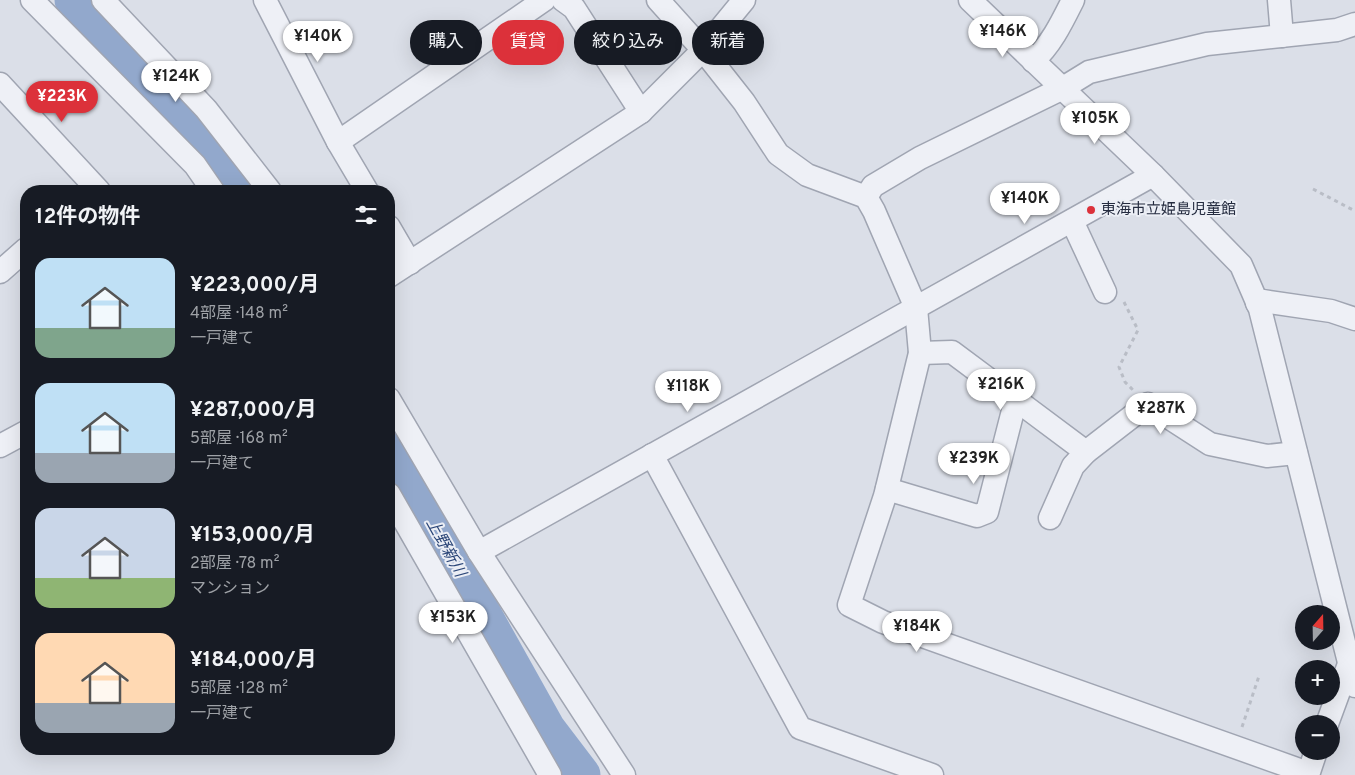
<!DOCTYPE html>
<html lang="ja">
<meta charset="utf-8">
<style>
body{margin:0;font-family:Overpass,"Noto Sans JP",sans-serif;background:#20242c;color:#f1f3f6;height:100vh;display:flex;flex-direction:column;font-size:19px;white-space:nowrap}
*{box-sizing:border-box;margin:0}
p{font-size:16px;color:#9ea1a6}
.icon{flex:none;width:28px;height:28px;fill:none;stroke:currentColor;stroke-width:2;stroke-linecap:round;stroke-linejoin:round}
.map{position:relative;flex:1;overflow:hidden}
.drawer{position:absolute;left:20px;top:185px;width:375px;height:570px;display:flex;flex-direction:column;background:#171b24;border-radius:20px;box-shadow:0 5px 20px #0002}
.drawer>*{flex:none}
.guide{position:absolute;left:410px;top:20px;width:475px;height:45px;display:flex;gap:10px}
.needle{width:32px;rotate:20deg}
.tools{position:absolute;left:1295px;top:605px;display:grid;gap:10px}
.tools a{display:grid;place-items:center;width:45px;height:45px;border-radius:50%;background:#171b24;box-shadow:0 5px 20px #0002;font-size:25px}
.price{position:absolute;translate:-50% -42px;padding:0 11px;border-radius:18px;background:#fff;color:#222;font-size:16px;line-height:32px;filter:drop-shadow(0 1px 2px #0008)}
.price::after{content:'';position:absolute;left:50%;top:30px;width:15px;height:11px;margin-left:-8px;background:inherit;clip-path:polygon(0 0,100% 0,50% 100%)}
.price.active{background:#dc313a;color:#fff}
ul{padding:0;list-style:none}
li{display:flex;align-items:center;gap:15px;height:125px;padding:0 15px}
li span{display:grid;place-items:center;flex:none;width:140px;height:100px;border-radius:15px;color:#555}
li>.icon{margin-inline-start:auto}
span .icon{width:60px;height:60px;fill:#fffc;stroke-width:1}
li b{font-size:21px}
h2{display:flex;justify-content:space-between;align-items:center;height:60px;padding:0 15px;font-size:21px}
.pill{padding:0 18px;border-radius:22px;background:#171b24;box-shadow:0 5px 20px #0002;font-size:18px;line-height:45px}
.pill.active{background:#dc313a;color:#fff}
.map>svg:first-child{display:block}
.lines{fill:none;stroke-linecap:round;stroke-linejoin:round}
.river{stroke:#92a8cc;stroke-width:39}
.street-casing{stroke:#a0a5b2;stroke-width:25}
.path{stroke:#b9bdc6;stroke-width:3;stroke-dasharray:4 4;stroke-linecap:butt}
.street{stroke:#eef0f6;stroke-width:22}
.poi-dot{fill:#dc313a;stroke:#ebeef5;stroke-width:2}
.labels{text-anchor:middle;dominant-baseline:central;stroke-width:4;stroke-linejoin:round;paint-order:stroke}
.poi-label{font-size:15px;fill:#242b3f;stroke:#ebeef5;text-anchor:start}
.water-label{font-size:16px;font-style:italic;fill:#2a4577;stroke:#ebeef5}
</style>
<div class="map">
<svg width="1355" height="775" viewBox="0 0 1355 775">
<rect width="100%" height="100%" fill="#dbdfe8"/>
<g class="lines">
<g class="river">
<path d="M74,0l127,129 42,62"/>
<path d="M389,448l157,281 35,46"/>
</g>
<g class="street-casing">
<g id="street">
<path d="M32,0l163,165 18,26"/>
<path d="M103,0l103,109 64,82"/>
<path d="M265,0l73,142 29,49"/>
<path d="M563,0l11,8 67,104"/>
<path d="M658,0l45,50 41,52 34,52 29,21 59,22 8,14 42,97 4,45 -35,143 -36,109 34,17 425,151"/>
<path d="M970,0l183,175 88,90 19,44 95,377"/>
<path d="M1279,0l3,36"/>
<path d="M1033,61c18,-16 29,-39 40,-61"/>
<path d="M0,84l99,107"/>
<path d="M338,142l206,-142"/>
<path d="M866,197l7,-11 47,-28 143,-70 26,-16 118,-28 130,-14 18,-6"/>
<path d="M1072,221l33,71"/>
<path d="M389,227l21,36"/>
<path d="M0,272l26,-23"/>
<path d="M389,276l252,-164 62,-62 41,-50"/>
<path d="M1257,303l6,-2 68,10 24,8"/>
<path d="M920,353l32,-1 134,100"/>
<path d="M389,399l90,153 145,223"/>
<path d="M0,446l26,-14"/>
<path d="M652,455l148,273 132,47"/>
<path d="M887,489l90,27 10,-4 29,-113"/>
<path d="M389,494l161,281"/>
<path d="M1050,518l23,-52 13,-14 62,-48 62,40 57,12 29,-3"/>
<path d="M479,552l674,-377"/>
<path d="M1327,724l22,-60"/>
<path d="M1308,775l8,-24"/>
</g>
</g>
<g class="path">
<path d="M1313,189l42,22"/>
<path d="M1124,302l14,28 -19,37 6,15 8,8"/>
<path d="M1242,727l17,-51"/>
</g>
<use href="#street" class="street"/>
</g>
<circle class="poi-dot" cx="1091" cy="210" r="5"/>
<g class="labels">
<g class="poi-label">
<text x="1101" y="210">東海市立姫島児童館</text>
</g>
<g class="water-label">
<text transform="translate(445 548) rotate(61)">上野新川</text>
</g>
</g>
</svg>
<div class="tools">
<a><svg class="needle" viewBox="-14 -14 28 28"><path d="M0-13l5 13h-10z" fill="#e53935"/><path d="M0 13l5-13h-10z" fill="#9ea1a6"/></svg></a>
<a>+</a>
<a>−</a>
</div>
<b class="price" style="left:1003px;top:58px">¥146K</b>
<b class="price" style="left:318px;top:63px">¥140K</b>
<b class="price" style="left:176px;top:103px">¥124K</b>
<b class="price active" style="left:62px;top:123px">¥223K</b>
<b class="price" style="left:1095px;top:145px">¥105K</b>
<b class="price" style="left:1025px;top:225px">¥140K</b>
<b class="price" style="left:1001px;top:411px">¥216K</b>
<b class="price" style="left:688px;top:413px">¥118K</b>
<b class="price" style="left:1161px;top:435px">¥287K</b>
<b class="price" style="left:974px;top:485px">¥239K</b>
<b class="price" style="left:453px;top:644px">¥153K</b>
<b class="price" style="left:917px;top:653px">¥184K</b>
<div class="guide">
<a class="pill">購入</a>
<a class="pill active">賃貸</a>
<a class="pill">絞り込み</a>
<a class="pill">新着</a>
</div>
<section class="drawer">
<h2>12件の物件<svg class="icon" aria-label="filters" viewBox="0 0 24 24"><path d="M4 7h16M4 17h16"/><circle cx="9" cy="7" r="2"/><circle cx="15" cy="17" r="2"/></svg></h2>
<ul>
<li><span style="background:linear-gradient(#bfe0f5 70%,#7fa58c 0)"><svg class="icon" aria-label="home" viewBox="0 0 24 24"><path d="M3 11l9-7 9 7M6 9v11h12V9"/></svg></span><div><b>¥223,000/月</b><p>4部屋 · 148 m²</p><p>一戸建て</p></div></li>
<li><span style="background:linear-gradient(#bfe0f5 70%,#9aa5b1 0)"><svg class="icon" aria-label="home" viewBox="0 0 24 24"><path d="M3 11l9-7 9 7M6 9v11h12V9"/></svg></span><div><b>¥287,000/月</b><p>5部屋 · 168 m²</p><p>一戸建て</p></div></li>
<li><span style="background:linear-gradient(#c9d6e8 70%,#8fb573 0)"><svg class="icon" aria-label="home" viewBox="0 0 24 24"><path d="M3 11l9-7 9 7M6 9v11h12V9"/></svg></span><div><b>¥153,000/月</b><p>2部屋 · 78 m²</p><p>マンション</p></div></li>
<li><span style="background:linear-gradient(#ffd9b3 70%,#9aa5b1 0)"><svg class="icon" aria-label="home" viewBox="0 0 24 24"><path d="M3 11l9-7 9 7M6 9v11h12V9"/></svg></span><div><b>¥184,000/月</b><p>5部屋 · 128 m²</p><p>一戸建て</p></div></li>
</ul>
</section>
</div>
